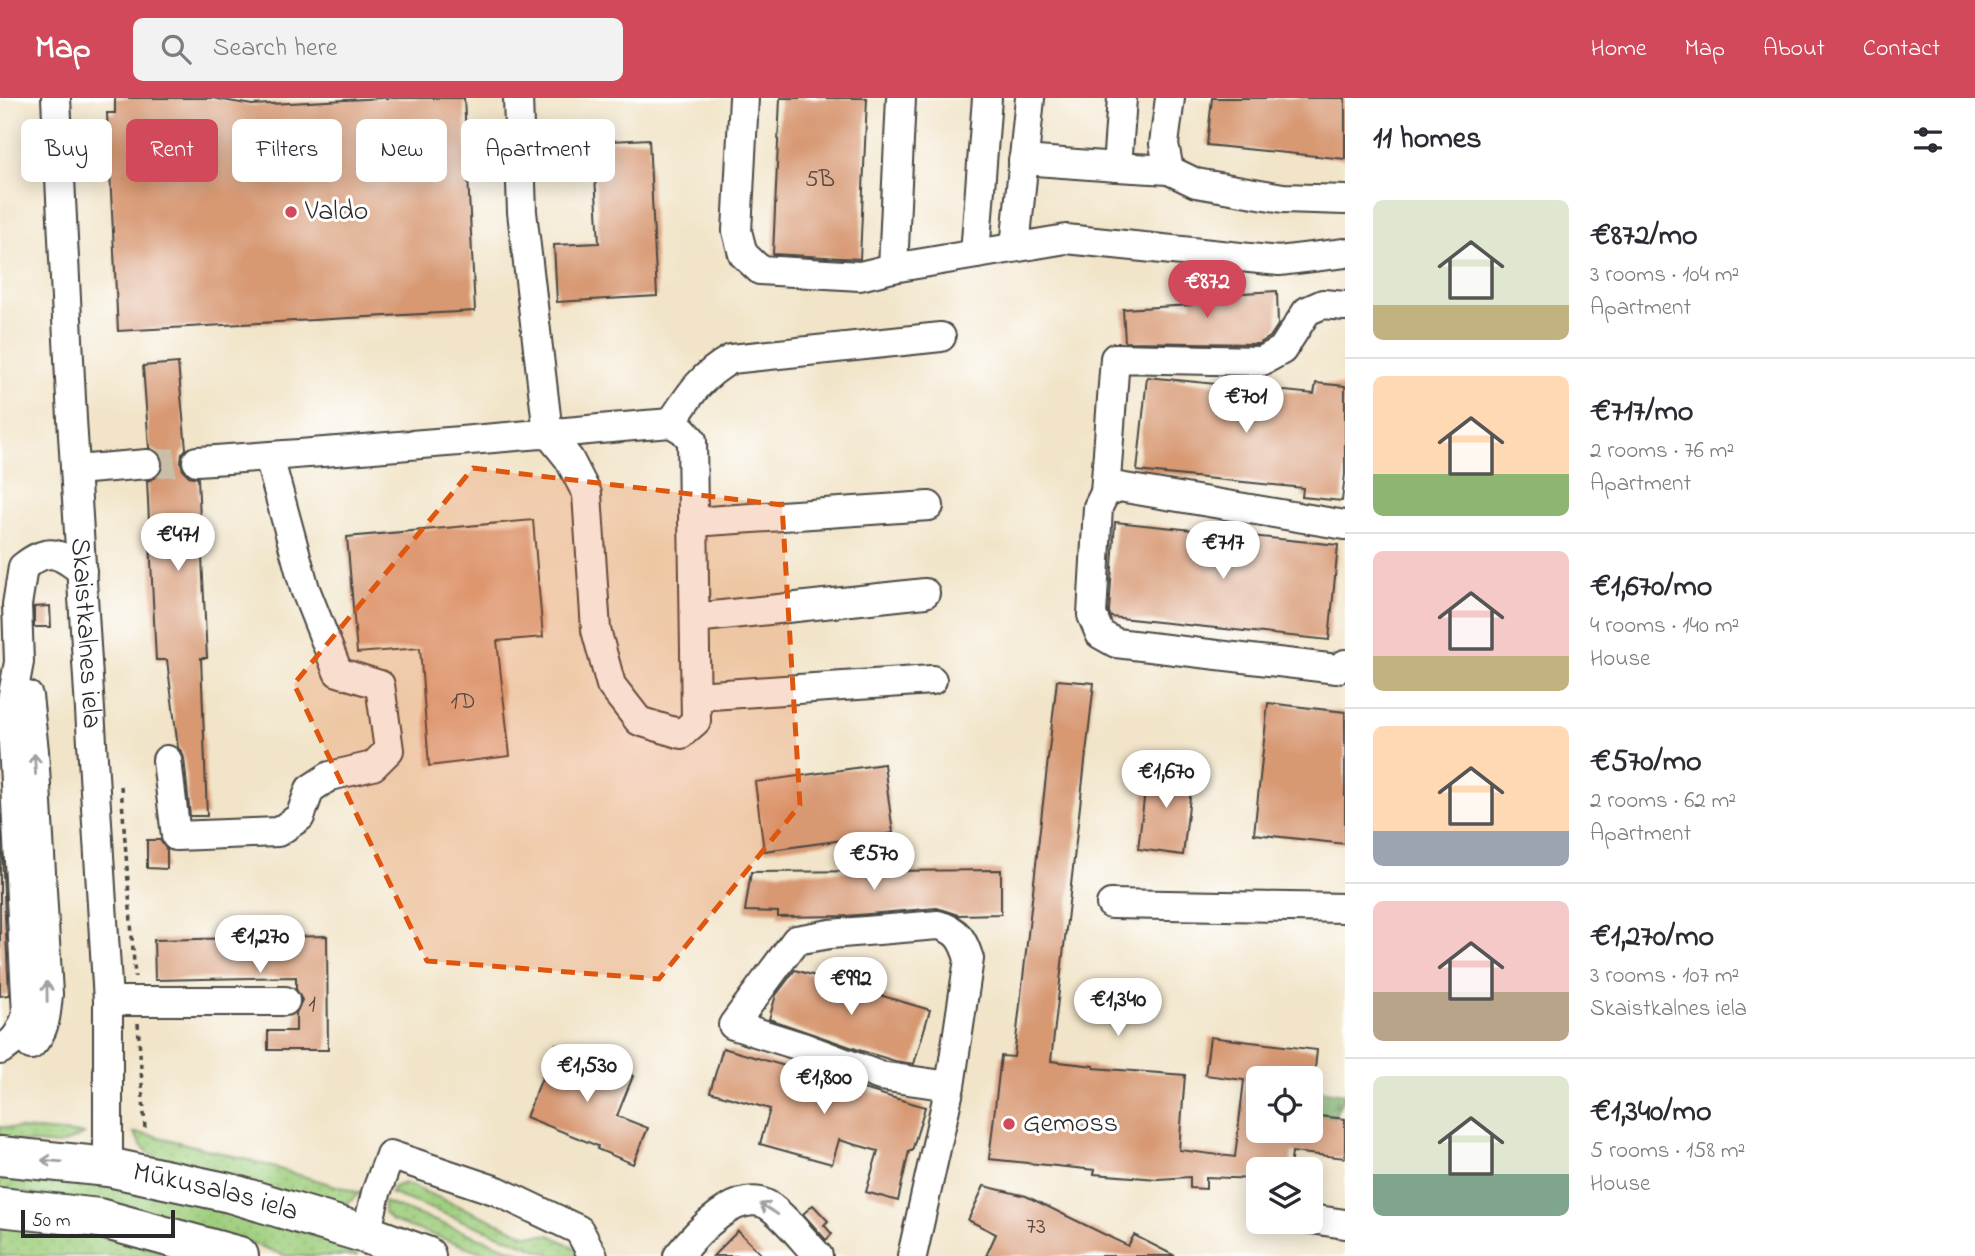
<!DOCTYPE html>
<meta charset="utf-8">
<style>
body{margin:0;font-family:"Indie Flower",sans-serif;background:#f2f2f3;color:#2b2b33;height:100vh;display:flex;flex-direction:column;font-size:26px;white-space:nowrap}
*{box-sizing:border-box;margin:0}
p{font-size:23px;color:#7c7c81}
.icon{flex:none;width:38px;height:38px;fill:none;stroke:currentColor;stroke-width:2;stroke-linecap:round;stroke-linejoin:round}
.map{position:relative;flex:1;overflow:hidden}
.drawer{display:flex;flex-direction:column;background:#fff;width:630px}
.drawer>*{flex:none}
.guide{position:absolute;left:21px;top:21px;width:665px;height:63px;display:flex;gap:14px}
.tools{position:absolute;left:1246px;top:968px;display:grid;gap:14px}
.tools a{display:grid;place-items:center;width:77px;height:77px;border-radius:10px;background:#fff;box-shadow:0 4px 18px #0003;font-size:35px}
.scale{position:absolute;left:21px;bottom:18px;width:154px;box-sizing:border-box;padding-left:7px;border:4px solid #2b2b2b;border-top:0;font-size:19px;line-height:24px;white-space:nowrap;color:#2b2b2b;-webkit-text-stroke:5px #fff;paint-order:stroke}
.price{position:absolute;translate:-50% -60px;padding:0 16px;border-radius:24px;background:#fff;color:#222;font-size:23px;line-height:46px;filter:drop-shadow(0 2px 4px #0008)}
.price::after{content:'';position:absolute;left:50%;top:42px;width:21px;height:16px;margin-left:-10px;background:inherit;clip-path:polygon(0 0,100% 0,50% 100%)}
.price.current{background:#d1495b;color:#fff}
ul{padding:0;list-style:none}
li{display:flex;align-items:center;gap:21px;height:175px;padding:0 28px}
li+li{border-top:2px solid #e1e1e2}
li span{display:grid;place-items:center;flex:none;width:196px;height:140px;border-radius:10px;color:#555}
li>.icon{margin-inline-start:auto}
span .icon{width:84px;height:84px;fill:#fffc;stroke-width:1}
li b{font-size:30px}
h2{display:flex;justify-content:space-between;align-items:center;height:84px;padding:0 28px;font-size:30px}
.pill{padding:0 24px;border-radius:10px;background:#fff;box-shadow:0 4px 18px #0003;font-size:24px;line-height:63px}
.pill.current{background:#d1495b;color:#fff}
header{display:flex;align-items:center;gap:42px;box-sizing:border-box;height:98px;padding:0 35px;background:#d1495b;color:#fff}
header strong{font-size:33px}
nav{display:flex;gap:38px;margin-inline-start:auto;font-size:24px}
.search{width:490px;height:63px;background:#f2f2f3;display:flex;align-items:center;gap:18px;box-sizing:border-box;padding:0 24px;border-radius:10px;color:#7c7c81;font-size:26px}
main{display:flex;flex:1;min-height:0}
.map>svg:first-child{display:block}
.grass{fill:url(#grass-dots);stroke:#657c54;stroke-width:2}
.forest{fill:url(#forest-firs);stroke:#556e4c;stroke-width:2}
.building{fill:#d79872}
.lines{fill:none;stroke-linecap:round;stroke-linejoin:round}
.minor-tunnel{stroke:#c9bfa9;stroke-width:28;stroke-dasharray:28 14;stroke-linecap:butt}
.minor-casing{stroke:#494743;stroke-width:32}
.highway-casing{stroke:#494743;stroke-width:42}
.path{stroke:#494743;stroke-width:3.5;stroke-dasharray:5 5;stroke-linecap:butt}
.minor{stroke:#fff;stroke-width:28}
.highway{stroke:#fff;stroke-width:38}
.oneway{stroke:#a0a0a0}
.marked{fill:#df570e;fill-opacity:0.2;stroke:#df570e;stroke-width:5;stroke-dasharray:14 9;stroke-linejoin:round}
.poi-dot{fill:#d1495b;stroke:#fff;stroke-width:2.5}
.labels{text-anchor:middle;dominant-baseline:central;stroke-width:6;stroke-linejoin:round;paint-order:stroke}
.number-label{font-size:24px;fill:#56463d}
.poi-label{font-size:28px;fill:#2b2b2b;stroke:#fff;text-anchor:start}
.street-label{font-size:28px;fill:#2b2b2b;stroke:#fff}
</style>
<header>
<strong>Map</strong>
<div class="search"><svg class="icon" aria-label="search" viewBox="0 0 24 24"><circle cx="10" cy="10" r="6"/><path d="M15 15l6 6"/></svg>Search here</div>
<nav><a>Home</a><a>Map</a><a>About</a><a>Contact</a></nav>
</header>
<main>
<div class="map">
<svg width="1345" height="1158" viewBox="0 0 1345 1158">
<defs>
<pattern id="grass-dots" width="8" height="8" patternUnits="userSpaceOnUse" patternTransform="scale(1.75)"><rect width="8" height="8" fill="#9fce7d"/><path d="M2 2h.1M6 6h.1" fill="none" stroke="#89b16c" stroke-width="1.8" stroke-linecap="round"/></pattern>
<pattern id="forest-firs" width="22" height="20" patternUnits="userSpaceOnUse" patternTransform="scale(1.75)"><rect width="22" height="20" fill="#7fb16c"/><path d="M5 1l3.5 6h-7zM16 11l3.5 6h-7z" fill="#689059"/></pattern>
</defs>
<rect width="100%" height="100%" fill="#fff"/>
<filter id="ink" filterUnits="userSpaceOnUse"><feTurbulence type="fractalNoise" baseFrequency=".0143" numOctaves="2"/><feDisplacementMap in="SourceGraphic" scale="14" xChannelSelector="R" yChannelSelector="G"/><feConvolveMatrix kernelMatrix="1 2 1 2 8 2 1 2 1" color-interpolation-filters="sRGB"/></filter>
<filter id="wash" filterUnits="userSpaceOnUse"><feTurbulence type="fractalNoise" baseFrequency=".00686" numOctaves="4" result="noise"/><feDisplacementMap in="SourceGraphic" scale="28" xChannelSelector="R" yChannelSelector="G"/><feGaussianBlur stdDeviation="1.57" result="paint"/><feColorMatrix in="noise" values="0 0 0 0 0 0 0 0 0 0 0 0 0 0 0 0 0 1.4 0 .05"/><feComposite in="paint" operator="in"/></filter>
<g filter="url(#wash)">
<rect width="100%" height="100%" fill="#f1e4c8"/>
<g class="grass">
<path d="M0,1029l85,7 -25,11 -60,-5z"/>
<path d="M134,1035l13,1 98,25 115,34 -16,13 -16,-1 -174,-48 -12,-11z"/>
<path d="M0,1068l229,38 127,47 1,5h-71l-26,-10 -163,-41 -97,-16z"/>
<path d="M404,1085l123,52h23l29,15 1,6h-26l-164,-63 4,-6z"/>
<path d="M384,1104l145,54h-36l-101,-35 -8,-8z"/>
<path d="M0,1117l193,41h-193z"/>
</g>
<path class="forest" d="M1311,991l34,5 -11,24 -23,-3z"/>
<g id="blocks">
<g class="building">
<path d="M115,0h97l40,7 131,-7h81l11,213 -357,20 -11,-218h8z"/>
<path d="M780,0h87l-7,161 -87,-5z"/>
<path d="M1212,0h133v61l-138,-14z"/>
<path d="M649,41l8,157 -100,6 -3,-57 45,-2 -6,-101z"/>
<path d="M1277,193l1,34 -8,12 -12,7 -133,-2 -2,-33 69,-4 -1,-9z"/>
<path d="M178,265l8,86 -4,5 -1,9 2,7 6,6 9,2 9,180h-6l6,158h-17l-6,-58 -2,-6 -4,-4 -11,-88h-11l-9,-179 10,-4 5,-7 2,-7 -4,-9 -11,-6 -6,-82z"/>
<path d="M1147,279l167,17 2,-11 29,3v88l-3,27 -40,-4 1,-9 -166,-17z"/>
<path d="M533,422l10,117 -46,4 13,115 -81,10 -9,-118 -63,5 -10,-116z"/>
<path d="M1115,424l223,23 -9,95 -218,-23 -2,-5z"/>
<path d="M50,508l1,21h-17v-20z"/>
<path d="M1057,582l37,3 -43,378 43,5v2l91,7 -6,75 56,7 9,-77 -39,-5 5,-38 107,13 -3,28h-56v52h53v-15l34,4v39l-53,-6 -2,17h-32v10l-52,-2v12l-16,-1v-11l-32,2 -64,-5 1,-4 -106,-11 12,-103 13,1z"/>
<path d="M1268,605l77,9v132l-91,-10z"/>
<path d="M884,666l9,69 -129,18 -9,-69z"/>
<path d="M1148,668l45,6 -10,83 -45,-6z"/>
<path d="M0,716l9,181 -9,1z"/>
<path d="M147,742h13l7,10v19l-20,-1z"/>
<path d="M1001,772v44l-43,1 -21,-7 -91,8 -68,1v-5l-33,-1 6,-39z"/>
<path d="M327,838l1,114h-60v-19h28v-18l6,-13 -6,-11v-12l-141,3 -1,-40z"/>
<path d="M795,872l135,40 -16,54 -19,-3 -33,-10 -93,-32 7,-24z"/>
<path d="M556,946l77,32 -16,40 31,12 -15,36 -36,-15 1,-3 -72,-29z"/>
<path d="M723,950l202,59 -13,44h-3l-11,50 -32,-9 12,-41 -39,-11 -7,24 -72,-20 10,-35 -60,-17z"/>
<path d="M984,1088l42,10 102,50 6,-11 41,21h-189l10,-22 -28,-14z"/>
<path d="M813,1107l15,16 -4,4 8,9 -6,6 -23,-26z"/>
<path d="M738,1133l25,25h-50z"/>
</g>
</g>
</g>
<g filter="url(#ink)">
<use href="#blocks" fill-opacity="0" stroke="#494743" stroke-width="2"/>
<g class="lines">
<path class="minor-tunnel" d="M147,366l50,-3"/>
<g class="minor-casing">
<g id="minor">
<path id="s1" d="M56,0l16,321 36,582v166"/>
<path d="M744,0l-7,133 6,23 17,16 100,6 33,-8 173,-29 213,22 66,-8"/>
<path d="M1122,0l-5,69 52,3"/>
<path d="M1170,0l-6,46 5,26 27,13 87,15 62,2"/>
<path d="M1023,62l94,7"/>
<path d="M1015,149l15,-149"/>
<path d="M975,156l12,-156"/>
<path d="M893,170l8,-170"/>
<path d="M671,325c19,-29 30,-47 60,-64l210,-22"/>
<path d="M197,363c159,-10 316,-25 474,-38l12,7 9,10 4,281 -15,13 -42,-13 -28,-36 -15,-55 -9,-136 -18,-35 -21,-26 -26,-221 -4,-114"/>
<path d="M76,372l71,-6"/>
<path d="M1105,395l10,-135 147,3 20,-11 25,-39 16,-7 22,2"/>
<path d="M693,424l236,-16"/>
<path d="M1345,427l-226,-38 -14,6 -7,14 -6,108 8,19 16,9 221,26 8,-5"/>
<path d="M695,520l230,-25"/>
<path d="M28,598l6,55 14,243c-2,20 -2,36 -17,51"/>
<path d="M696,598l236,-16"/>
<path d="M167,662l9,76 102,-4 22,-15 10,-28 20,-13 43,-10 16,-16 -9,-65 -42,-13 -33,-83 -36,-132"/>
<path d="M1111,806l234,4"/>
<path d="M108,903h177"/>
<path d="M0,952c16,-8 21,-19 27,-35l-16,-310 8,-43 -2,-57 6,-38c25,-20 35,-15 59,4"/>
<path d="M1311,1121l34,5"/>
<path d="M366,1136l10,-41 14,-38 107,36 82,39 14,26"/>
<path d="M678,1158c17,-22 63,-73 94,-48 17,13 31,32 46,48"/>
<path d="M912,1158l38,-170 19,-127c-6,-19 -11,-29 -31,-34l-108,9 -34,6 -63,85 70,22 77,29 70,10"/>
</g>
</g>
<g class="highway-casing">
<g id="highway">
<path id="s2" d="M0,1058l108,11 122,26 136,41 60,22"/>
<path d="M0,1109l99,11 140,38"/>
</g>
</g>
<g class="path">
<path d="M121,688l14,191"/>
<path d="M138,925l7,106"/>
</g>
<use href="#minor" class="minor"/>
<use href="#highway" class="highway"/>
</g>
<defs><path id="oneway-shaft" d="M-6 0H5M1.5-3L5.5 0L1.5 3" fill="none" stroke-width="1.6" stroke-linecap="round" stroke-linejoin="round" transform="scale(1.75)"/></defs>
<g class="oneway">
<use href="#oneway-shaft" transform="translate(35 666) rotate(-93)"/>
<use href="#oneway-shaft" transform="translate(47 894) rotate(-91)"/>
<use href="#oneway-shaft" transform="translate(52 1063) rotate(-175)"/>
<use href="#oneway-shaft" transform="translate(769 1111) rotate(-148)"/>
</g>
</g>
<path class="marked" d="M473,370l309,37 18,300 -141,174 -232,-18 -133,-277z"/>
<g class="poi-dot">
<circle cx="291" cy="114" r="7"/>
<circle cx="1009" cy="1026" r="7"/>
</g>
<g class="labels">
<g class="number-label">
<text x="820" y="82">5B</text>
<text x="463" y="604">1D</text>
<text x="312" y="907">1</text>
<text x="1036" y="1129">73</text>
</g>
<g class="poi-label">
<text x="305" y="114">Valdo</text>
<text x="1023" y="1026">Gemoss</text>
</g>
<g class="street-label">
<text stroke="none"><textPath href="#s1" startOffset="536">Skaistkalnes iela</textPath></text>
<text stroke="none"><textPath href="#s2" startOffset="219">Mūkusalas iela</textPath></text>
</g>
</g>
</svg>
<div class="tools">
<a><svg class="icon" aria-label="locate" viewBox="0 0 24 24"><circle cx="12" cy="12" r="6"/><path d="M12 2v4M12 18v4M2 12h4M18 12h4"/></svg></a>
<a><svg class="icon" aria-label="layers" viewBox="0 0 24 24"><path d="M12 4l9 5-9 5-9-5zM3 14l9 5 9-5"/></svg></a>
</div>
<div class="scale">50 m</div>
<b class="price current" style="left:1207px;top:222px">€872</b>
<b class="price" style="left:1246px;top:337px">€701</b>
<b class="price" style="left:178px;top:475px">€471</b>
<b class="price" style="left:1223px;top:483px">€717</b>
<b class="price" style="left:1166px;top:712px">€1,670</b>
<b class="price" style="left:874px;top:794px">€570</b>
<b class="price" style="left:260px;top:877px">€1,270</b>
<b class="price" style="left:851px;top:919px">€992</b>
<b class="price" style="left:1118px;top:940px">€1,340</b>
<b class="price" style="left:587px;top:1006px">€1,530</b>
<b class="price" style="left:824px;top:1018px">€1,800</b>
<div class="guide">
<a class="pill">Buy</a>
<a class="pill current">Rent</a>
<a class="pill">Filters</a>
<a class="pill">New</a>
<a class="pill">Apartment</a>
</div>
</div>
<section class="drawer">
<h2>11 homes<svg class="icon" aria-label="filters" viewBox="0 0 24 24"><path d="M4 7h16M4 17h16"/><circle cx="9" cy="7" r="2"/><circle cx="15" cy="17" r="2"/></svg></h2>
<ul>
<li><span style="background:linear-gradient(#dfe7d0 75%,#c2b280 0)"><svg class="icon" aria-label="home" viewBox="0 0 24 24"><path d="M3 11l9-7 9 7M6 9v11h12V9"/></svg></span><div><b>€872/mo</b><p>3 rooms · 104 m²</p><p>Apartment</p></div></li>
<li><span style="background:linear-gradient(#ffd9b3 70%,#8fb573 0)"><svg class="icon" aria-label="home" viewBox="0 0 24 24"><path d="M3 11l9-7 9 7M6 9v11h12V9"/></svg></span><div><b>€717/mo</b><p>2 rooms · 76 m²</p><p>Apartment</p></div></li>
<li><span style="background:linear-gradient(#f6c9c9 75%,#c2b280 0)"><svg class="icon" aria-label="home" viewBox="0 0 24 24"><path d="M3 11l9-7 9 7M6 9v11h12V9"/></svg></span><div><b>€1,670/mo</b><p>4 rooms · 140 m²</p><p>House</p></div></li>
<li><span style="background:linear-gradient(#ffd9b3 75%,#9aa5b1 0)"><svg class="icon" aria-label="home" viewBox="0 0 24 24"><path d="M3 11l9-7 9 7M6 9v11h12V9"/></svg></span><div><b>€570/mo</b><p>2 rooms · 62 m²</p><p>Apartment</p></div></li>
<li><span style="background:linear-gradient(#f6c9c9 65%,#b9a48a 0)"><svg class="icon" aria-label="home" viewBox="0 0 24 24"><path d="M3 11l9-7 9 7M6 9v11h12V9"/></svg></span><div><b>€1,270/mo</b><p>3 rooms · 107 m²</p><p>Skaistkalnes iela</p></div></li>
<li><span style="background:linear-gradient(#dfe7d0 70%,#7fa58c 0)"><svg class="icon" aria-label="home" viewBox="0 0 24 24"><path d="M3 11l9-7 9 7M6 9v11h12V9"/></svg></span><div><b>€1,340/mo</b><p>5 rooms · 158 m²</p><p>House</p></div></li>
</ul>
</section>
</main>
